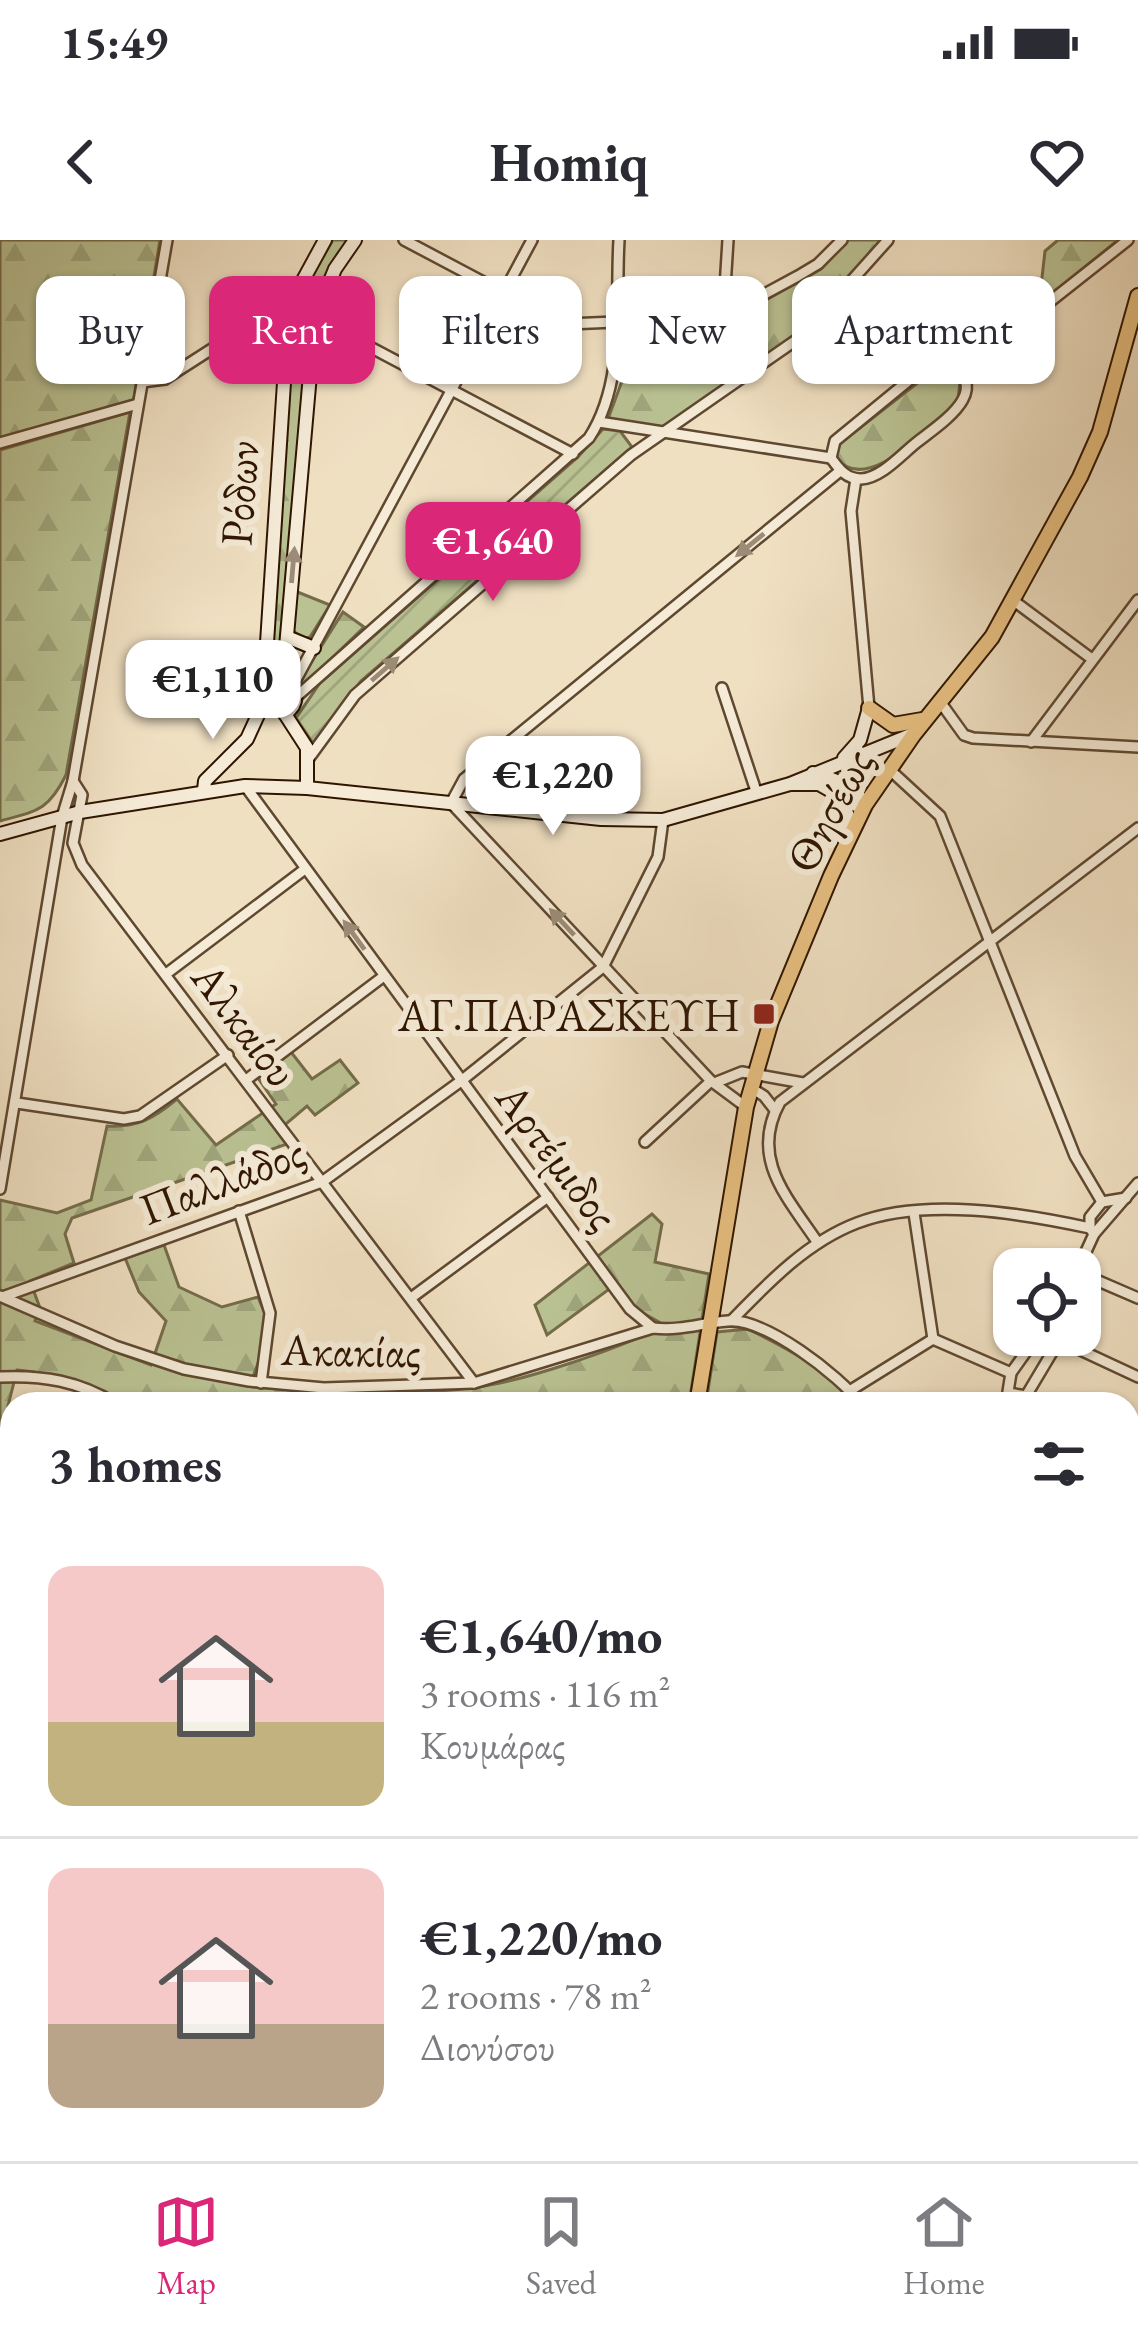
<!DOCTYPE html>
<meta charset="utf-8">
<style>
body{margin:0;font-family:"EB Garamond",serif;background:#f7f7f7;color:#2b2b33;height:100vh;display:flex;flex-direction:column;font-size:45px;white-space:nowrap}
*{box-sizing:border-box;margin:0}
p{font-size:39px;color:#7c7c81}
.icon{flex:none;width:66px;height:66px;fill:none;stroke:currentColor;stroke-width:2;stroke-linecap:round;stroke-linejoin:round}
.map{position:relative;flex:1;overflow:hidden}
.details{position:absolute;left:0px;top:1152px;width:1140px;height:771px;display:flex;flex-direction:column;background:#fff;border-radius:36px 36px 0 0;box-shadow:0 3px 9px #0004}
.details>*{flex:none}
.top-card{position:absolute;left:36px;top:36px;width:1068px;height:108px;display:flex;gap:24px}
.tools{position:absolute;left:993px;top:1008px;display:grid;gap:24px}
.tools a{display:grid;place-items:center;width:108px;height:108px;border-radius:24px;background:#fff;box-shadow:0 3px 9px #0004;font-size:60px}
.price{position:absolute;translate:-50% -102px;padding:0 27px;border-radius:24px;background:#fff;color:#222;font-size:39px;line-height:78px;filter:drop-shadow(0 3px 6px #0008)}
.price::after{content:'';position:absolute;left:50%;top:72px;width:36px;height:27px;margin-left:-18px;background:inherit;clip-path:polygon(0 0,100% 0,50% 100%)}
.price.current{background:#db2777;color:#fff}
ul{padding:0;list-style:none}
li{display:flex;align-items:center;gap:36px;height:300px;padding:0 48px}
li+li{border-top:3px solid #e1e1e2}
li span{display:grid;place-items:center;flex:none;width:336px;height:240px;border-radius:24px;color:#555}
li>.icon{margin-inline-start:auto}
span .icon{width:144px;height:144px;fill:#fffc;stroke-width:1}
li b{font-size:51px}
h2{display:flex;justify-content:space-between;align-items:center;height:144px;padding:0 48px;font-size:51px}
.pill{padding:0 42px;border-radius:24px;background:#fff;box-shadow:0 3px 9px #0004;font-size:42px;line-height:108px}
.pill.current{background:#db2777;color:#fff}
.status{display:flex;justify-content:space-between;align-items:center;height:84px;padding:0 60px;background:#fff;direction:ltr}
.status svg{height:33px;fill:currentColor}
header{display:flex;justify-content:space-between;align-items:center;height:156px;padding:0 48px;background:#fff;font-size:54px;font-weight:700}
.tab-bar{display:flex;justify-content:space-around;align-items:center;height:168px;border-top:3px solid #e1e1e2;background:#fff;font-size:33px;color:#7c7c81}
.tab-bar a{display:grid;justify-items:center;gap:6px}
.tab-bar .current{color:#db2777}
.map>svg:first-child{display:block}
.forest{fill:url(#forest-firs);stroke:#746c4a;stroke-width:3}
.garden{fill:url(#garden-furrows);stroke:#746c4a;stroke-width:3}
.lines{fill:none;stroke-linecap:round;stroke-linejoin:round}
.street-casing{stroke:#5f4830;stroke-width:14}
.secondary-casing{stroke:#2f1500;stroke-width:16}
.primary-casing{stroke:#2f1500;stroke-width:18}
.street{stroke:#f5ebd7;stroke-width:9}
.secondary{stroke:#f5ebd7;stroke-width:12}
.primary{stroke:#e8c081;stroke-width:14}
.oneway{fill:#9c8b76}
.poi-dot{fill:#8f2418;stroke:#f5ebd7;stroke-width:4.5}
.labels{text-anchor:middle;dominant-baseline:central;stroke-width:12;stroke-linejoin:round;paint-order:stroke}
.street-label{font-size:45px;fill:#2f1500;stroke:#f5ebd7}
.poi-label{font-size:45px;fill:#2f1500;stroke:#f5ebd7;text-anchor:end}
</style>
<div class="status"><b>15:49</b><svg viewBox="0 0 49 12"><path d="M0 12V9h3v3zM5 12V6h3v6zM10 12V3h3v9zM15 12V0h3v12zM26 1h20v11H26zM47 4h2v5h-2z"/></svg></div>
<header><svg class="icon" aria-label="back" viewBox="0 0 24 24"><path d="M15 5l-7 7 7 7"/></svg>Homiq<svg class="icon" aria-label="heart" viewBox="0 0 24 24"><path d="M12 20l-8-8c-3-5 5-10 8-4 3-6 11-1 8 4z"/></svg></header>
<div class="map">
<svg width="1138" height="1921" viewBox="0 0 1138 1921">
<defs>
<pattern id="forest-firs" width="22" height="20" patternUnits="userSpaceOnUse" patternTransform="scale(3)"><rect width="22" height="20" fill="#bac293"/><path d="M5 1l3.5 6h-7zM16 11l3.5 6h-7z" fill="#a0a67d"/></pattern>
<pattern id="garden-furrows" width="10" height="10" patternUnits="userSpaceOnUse" patternTransform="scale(3)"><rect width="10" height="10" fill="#bac293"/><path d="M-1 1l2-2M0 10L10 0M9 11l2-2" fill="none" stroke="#a0a67d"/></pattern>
</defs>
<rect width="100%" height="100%" fill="#f0e0c2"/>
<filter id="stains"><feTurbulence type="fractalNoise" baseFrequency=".00167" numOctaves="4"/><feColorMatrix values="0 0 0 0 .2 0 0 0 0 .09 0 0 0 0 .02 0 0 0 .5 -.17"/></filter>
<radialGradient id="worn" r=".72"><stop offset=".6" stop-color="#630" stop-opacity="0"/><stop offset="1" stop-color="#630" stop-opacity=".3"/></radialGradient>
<g class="forest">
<path d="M0,0h160l-27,163 -133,38z"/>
<path d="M333,0h14l-23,38 -15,38 -30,355 -8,6 -3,-3 23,-340 7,-36z"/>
<path d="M848,0h36l-83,93 -144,98 -49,-12 14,-38 199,-112z"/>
<path d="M1058,0h60l-79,64 6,-53z"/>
<path d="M938,127l11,1 11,13 -2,19 -6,8c-27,21 -85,88 -116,50l2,-13z"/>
<path d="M130,172l-64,363c-18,36 -29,36 -66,46v-371z"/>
<path d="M295,351l35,14 -20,32 -5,2 -12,-8z"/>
<path d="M343,372l21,15 -64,62 -3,-4z"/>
<path d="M291,812l21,27 28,-19 18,23 -43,32 -8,-9 -26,22 9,15 -218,75 -7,16 9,29 -44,18 10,27 -5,13 116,44 15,-44 -27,-29 -14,-34 39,-13 15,42 43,20 36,-10 13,31 -17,46v13c74,6 151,10 225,0 48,-7 135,-37 179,-58l1,-7 -25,-14 -18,-24 -69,51 -12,-30 117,-91 10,10 -7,38 54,12 -20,130h-561c-37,-20 -69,-30 -111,-34l-17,68v-238l57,13 34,-13 16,-74c31,2 47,-8 70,-27l39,46 60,-41 -18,-26z"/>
<path d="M748,1089c40,20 78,39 107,75h-149l11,-72z"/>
</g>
<path class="garden" d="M603,189l17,2 12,16 -271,234 -48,62 -17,-25 24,-35 258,-226z"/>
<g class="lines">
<g class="street-casing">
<g id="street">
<path d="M404,0l149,79 15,5 47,-2"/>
<path d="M727,76l-3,-13 4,-63"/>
<path d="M315,78l258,136"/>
<path d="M945,121c52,28 -4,62 -29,82 -15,12 -35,35 -55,36 -15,0 -22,-10 -30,-21l4,-17 89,-73z"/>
<path d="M961,132l167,-132"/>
<path d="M614,135l184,-99 20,-12 24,-24"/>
<path d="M142,142l23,-3 106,-68 18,-5"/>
<path d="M599,182l232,36"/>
<path d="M0,203l138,-39"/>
<path d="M856,239l-5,32 18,197"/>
<path d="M1014,361l78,58"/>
<path d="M292,447l240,-447"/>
<path d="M722,448l35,106"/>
<path d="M296,457l293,-259c37,-57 26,-133 30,-198"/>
<path d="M941,463l23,32 9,3 165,9"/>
<path d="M1031,502l107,-142"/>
<path d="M309,518l46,-63 276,-240 171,-119 86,-96"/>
<path d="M889,529l51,47 135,340 27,46"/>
<path d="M73,541l9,14 -9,48 9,22 392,518"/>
<path d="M246,547l384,522 23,19"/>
<path d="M166,734l139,-105"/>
<path d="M246,840l138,-104"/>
<path d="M717,842l25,-10 61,11"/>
<path d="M751,848l13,8 11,14"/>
<path d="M17,863l107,16 16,-3 88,-61"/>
<path d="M746,867l-35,-26 -260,-278 13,-24 376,-308"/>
<path d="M645,902l66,-61"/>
<path d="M0,949l62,-372 11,-36 94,-541"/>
<path d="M239,971l31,102 -9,70"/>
<path d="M914,973l19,126"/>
<path d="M1090,988v-11l12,-15 24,-4"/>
<path d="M818,1003c-31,-46 -69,-85 -38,-141l358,-274"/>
<path d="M1078,1029l16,-35 44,-51"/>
<path d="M1080,1033l58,25"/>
<path d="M0,1056l115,50 69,23 65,12 75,7 150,-5 179,-55c30,3 47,-5 75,-7 37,-3 111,54 133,83"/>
<path d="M5,1056l317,-114 139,-101 142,-114 55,-110 5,-37"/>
<path d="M411,1058l137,-101"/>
<path d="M732,1080c36,-37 75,-78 125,-97 67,-26 164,-10 233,5l4,6"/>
<path d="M1048,1095l90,42"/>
<path d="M0,1137c43,-2 79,4 116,27"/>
<path d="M851,1150l82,-51 78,34"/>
<path d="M1009,1153l17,3 34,-57"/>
<path d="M1006,1164l5,-31 27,-38"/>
<path d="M0,1205l12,5"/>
<path d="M0,1347l12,2"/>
<path d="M0,1475l12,4"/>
<path d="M0,1629l12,-12"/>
<path d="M0,1710l12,9"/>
<path d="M0,1783l12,-16"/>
<path d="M0,1807l12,10"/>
<path d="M0,1848l12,-14"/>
<path d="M17,1911l13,10"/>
<path d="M251,1911l13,10"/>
<path d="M635,1911l14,10"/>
<path d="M1,1921l11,-15"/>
<path d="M370,1921l9,-10"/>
</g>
</g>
<g class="secondary-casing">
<g id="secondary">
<path d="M287,397l27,11"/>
<path d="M283,441l32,-363 20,-49 20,-29"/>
<path d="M283,441c16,8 16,23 2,33"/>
<path d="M285,474l22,34v40"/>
<path d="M844,518l16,-18 9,-32"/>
<path d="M813,533c18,4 44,15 52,32"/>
<path d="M791,544h28l37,21h9"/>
<path d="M204,550l1,-9 42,-42 16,-35 26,-398 36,-66"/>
<path d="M837,555l10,18 1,25"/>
<path d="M0,594l80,-22 165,-26 62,2 294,31 62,1 127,-36 123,-50"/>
<path d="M651,1921l7,-10"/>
</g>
</g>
<g class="primary-casing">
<g id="primary">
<path d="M869,468l24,17 29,-5"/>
<path d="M697,1164l49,-297 25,-86 60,-145 34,-71 49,-71 78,-97 88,-160 20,-45 38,-136"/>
<path d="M769,1911l8,10"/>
</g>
</g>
<use href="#street" class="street"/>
<use href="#secondary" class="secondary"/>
<use href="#primary" class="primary"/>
</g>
<defs><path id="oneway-solid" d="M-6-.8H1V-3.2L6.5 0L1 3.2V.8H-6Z" transform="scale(3)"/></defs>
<g class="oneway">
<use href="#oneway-solid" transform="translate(750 305) rotate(141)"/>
<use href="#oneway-solid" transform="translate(293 325) rotate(-85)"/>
<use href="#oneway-solid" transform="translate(385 429) rotate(-41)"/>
<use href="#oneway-solid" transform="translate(562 682) rotate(-133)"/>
<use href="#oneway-solid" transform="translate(354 695) rotate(-126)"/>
</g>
<rect class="poi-dot" x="752" y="762" width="24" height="24" rx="6"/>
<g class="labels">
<g class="street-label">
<text transform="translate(239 253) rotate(-86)">Ρόδων</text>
<text transform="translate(829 570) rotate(-62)">Θησέως</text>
<text transform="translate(245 784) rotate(53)">Αλκαίου</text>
<text transform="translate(558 916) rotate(53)">Αρτέμιδος</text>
<text transform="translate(222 940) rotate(-21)">Παλλάδος</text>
<text transform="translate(351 1110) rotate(1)">Ακακίας</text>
</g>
<g class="poi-label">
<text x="740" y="774">ΑΓ.ΠΑΡΑΣΚΕΥΗ</text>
</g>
</g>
<rect width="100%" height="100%" filter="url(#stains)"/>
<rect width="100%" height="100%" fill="url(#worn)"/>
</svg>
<div class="tools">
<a><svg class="icon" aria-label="locate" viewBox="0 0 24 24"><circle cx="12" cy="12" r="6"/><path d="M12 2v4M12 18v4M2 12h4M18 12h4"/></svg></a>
</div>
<b class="price current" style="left:493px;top:364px">€1,640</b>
<b class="price" style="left:213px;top:502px">€1,110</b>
<b class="price" style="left:553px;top:598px">€1,220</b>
<div class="top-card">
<a class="pill">Buy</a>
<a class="pill current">Rent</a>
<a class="pill">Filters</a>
<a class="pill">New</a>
<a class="pill">Apartment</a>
</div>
<section class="details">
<h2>3 homes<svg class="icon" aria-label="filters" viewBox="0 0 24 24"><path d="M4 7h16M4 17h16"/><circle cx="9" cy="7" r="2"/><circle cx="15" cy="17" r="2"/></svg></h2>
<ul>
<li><span style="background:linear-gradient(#f6c9c9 65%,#c2b280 0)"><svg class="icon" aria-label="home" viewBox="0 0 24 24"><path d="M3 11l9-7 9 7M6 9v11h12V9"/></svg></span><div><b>€1,640/mo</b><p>3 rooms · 116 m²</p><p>Κουμάρας</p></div></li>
<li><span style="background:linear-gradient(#f6c9c9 65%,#b9a48a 0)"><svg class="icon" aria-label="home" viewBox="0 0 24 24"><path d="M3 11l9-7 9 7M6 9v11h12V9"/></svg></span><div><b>€1,220/mo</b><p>2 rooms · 78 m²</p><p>Διονύσου</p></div></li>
</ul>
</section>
</div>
<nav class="tab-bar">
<a class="current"><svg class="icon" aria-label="map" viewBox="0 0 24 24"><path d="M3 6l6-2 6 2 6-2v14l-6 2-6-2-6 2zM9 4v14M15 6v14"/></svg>Map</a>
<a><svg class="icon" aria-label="saved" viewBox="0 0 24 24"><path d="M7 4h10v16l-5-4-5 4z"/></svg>Saved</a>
<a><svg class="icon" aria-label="home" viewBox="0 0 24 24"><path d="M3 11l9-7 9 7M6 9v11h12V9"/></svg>Home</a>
</nav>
